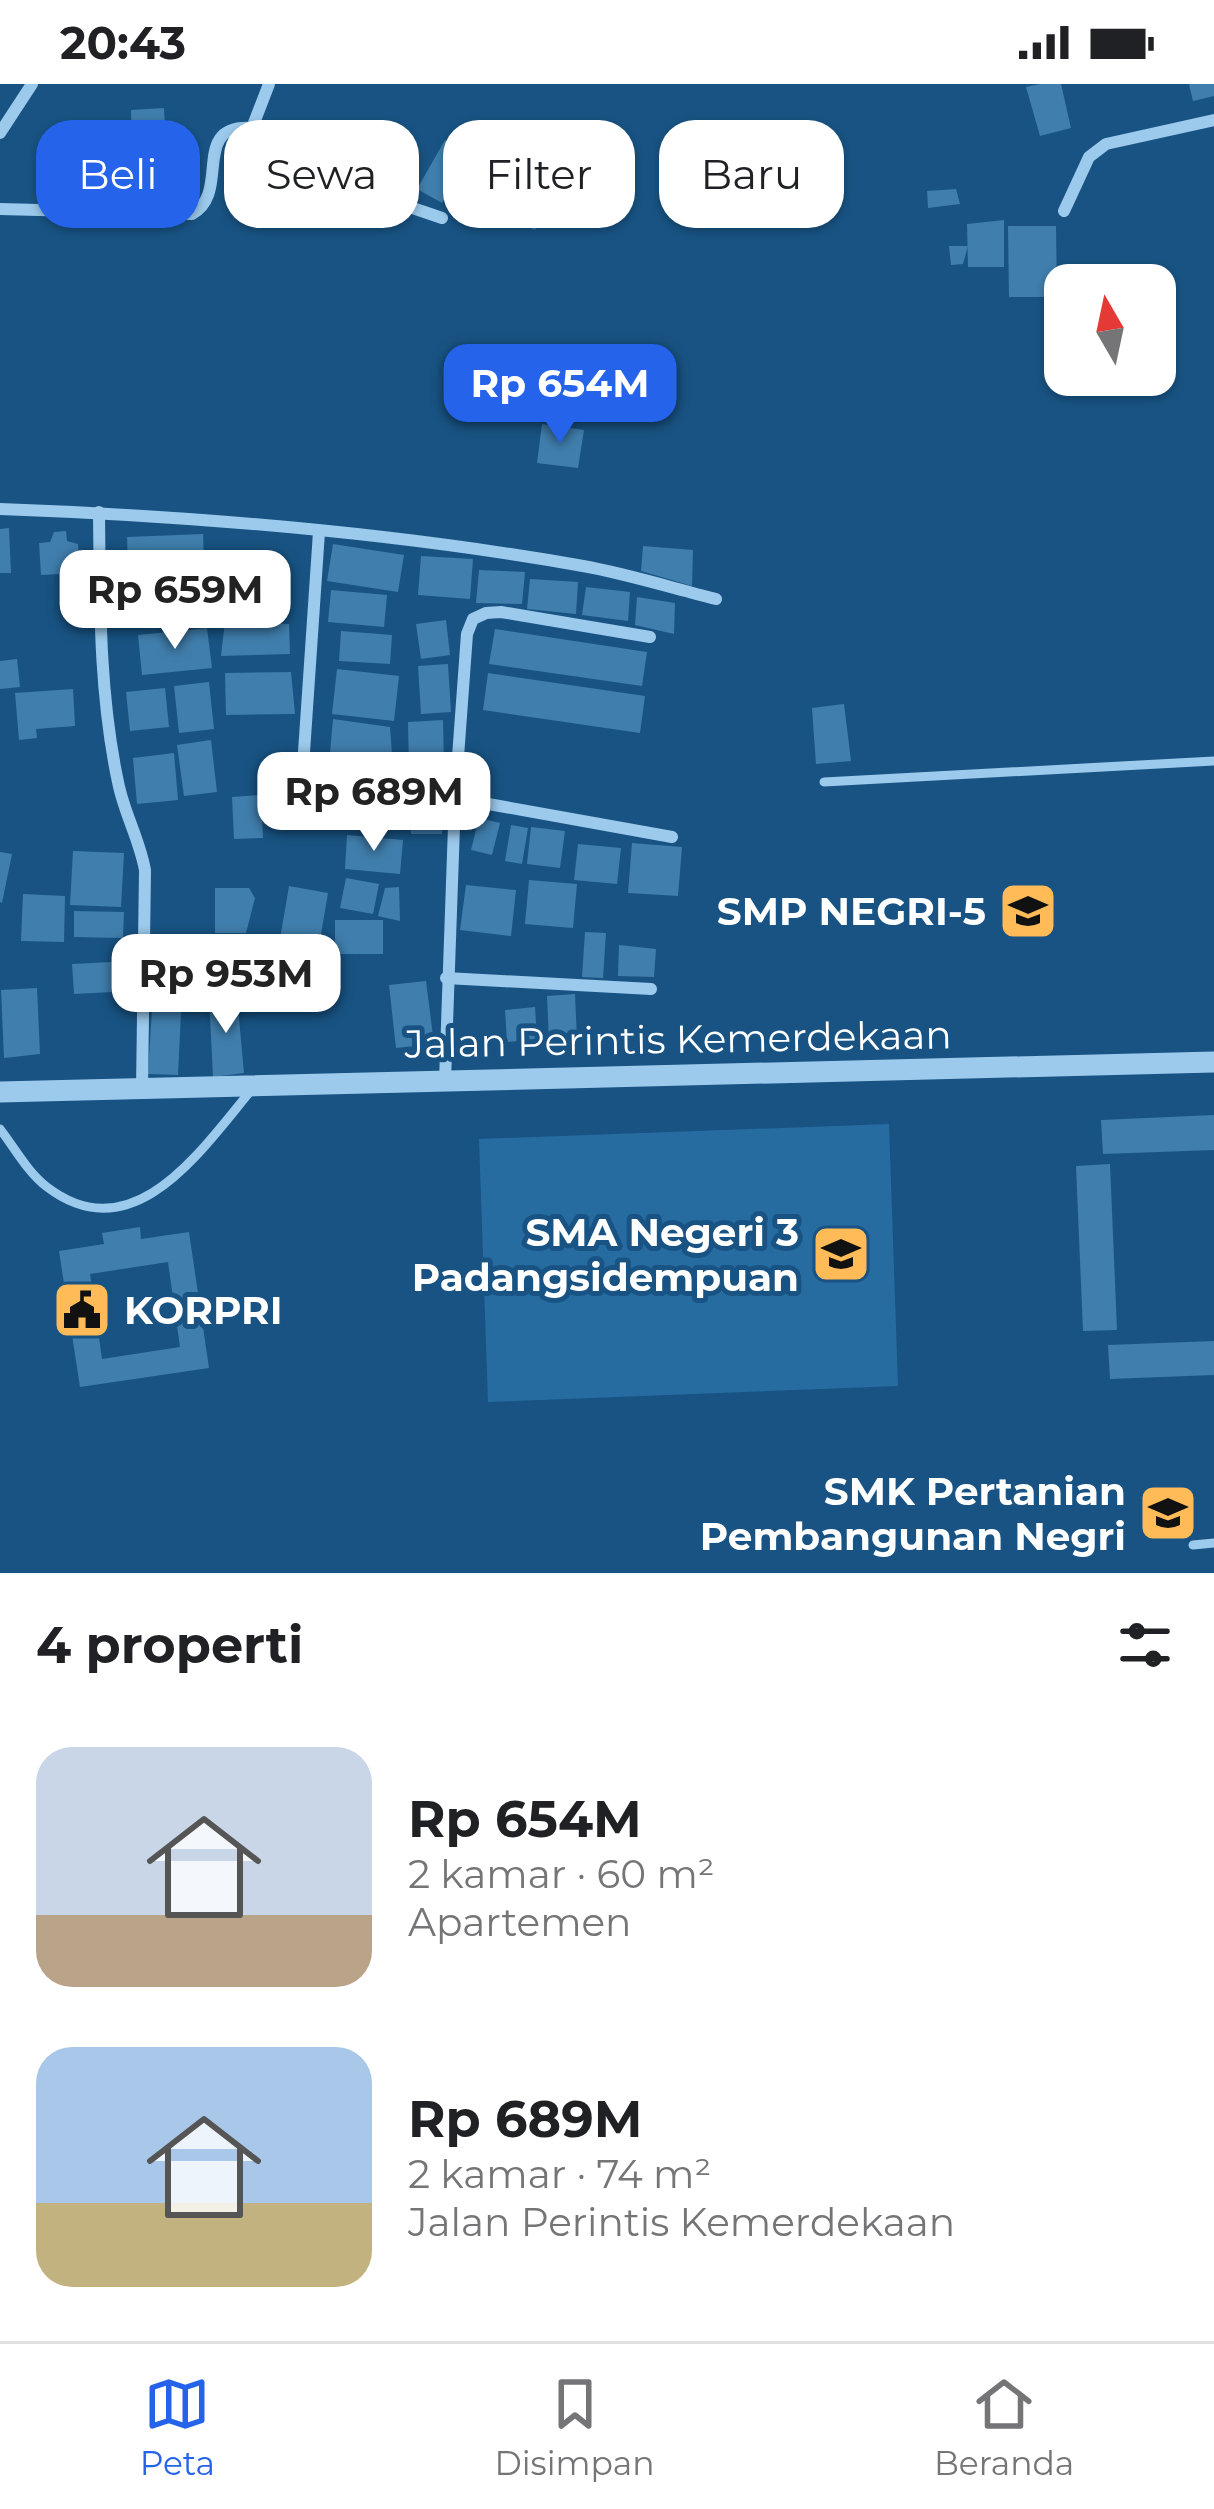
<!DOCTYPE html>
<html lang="id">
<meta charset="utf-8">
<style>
body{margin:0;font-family:Montserrat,sans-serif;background:#f2f2f2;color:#202124;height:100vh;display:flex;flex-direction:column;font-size:45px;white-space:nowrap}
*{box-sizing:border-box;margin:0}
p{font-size:39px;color:#757577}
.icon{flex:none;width:66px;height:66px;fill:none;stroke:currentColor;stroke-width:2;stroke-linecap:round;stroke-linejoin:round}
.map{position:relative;height:1489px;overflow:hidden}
.sheet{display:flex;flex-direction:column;background:#fff;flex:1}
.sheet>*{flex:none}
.top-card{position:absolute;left:36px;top:36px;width:1143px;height:108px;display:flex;gap:24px}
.needle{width:78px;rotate:351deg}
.buttons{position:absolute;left:1044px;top:180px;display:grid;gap:24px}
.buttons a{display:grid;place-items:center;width:132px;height:132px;border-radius:24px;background:#fff;box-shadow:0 3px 9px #0004;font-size:60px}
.price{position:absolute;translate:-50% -102px;padding:0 27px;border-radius:24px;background:#fff;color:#222;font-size:39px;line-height:78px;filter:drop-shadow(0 3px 6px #0008)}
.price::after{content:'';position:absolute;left:50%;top:72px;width:36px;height:27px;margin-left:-18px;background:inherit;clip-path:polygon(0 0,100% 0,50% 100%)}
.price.selected{background:#2563eb;color:#fff}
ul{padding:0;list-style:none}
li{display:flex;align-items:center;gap:36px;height:300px;padding:0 36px}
li span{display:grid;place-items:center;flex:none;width:336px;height:240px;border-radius:36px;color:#555}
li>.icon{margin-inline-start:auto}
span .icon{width:144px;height:144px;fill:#fffc;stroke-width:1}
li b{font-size:51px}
h2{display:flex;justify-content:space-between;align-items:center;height:144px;padding:0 36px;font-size:51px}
.chip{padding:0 42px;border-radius:36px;background:#fff;box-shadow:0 3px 9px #0004;font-size:42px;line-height:108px}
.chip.selected{background:#2563eb;color:#fff}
.status{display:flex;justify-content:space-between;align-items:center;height:84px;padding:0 60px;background:#fff;direction:ltr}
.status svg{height:33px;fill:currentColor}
.tabs{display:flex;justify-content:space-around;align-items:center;height:168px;border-top:3px solid #e0e0e0;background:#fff;font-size:33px;color:#757577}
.tabs a{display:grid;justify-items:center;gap:6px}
.tabs .selected{color:#2563eb}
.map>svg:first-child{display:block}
.green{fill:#276ca1}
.building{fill:#407ead;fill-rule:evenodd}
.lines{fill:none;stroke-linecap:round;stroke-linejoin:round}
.service{stroke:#9ccaec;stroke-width:9}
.minor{stroke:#9ccaec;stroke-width:12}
.tertiary{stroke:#9ccaec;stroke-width:21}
.labels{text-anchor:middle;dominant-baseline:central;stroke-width:10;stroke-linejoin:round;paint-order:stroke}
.poi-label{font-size:39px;font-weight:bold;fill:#fff;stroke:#185383;text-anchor:end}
.street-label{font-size:39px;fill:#fff;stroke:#185383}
</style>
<div class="status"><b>20:43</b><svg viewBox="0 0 49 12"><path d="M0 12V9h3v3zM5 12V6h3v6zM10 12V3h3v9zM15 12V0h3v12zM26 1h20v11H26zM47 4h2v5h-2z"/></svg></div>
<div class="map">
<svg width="1214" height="1489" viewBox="0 0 1214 1489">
<rect width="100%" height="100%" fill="#185383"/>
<path class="green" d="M889,1040l9,262 -410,16 -9,-263z"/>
<g class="building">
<path d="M1040,0h21l10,44 -31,8 -14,-49z"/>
<path d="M1189,0h25v12l-21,5z"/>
<path d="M164,24l2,40 -34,2 -1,-40z"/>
<path d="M445,56l25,14 -28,49 -25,-14z"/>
<path d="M538,83l23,12 -26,51 -23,-11z"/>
<path d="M956,105l4,15 -32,4 -1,-17z"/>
<path d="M1004,136v47h-36l-1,-43z"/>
<path d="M1008,142h48l1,71h-48z"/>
<path d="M949,162h19l-5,18 -12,1z"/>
<path d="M542,340l42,6 -6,38 -41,-5z"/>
<path d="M9,444l2,45h-11v-44z"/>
<path d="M66,447l1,10 11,3 2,29 -39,2 -2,-32 11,-1 4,-10z"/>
<path d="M203,450l2,49 -23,1 -1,-21 -53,2 -1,-28z"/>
<path d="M333,460l71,11 -6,37 -71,-11z"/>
<path d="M643,462l50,4 -1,36 -51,-15z"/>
<path d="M421,472l52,3 -3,40 -52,-4z"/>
<path d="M479,486l46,2 -3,32 -46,-1z"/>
<path d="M262,492l4,39h-39l2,-36z"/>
<path d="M530,495l48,3 -2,32 -49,-5z"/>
<path d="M586,503l44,5 -2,29 -46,-6z"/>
<path d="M331,506l56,5 -3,32 -56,-5z"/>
<path d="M637,513l38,6 -1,31 -39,-9z"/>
<path d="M446,536l4,35 -29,4 -5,-35z"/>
<path d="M225,537l64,3 1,30 -69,2z"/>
<path d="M207,544l5,40 -70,7 -4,-40z"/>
<path d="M495,545l152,23 -5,34 -153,-22z"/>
<path d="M341,547l51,4 -2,29 -51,-3z"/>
<path d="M17,575l3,28 -20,2v-28z"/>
<path d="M448,580l3,48 -30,2 -3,-48z"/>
<path d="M337,585l62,7 -5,45 -62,-7z"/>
<path d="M291,588l4,42 -69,1 -1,-42z"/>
<path d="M488,589l157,23 -5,37 -157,-23z"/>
<path d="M209,598l5,47 -35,4 -5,-47z"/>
<path d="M165,604l4,39 -39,4 -4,-39z"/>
<path d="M73,605l2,37 -39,3 1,9 -18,2 -4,-47z"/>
<path d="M844,620l7,57 -35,3 -4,-56z"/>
<path d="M333,635l57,8 2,27 -32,10 -30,-11z"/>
<path d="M443,636l1,48 -35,1 -1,-47z"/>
<path d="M211,656l6,52 -33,4 -7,-51z"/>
<path d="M174,669l4,47 -41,4 -4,-46z"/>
<rect x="411" y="693" width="31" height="57"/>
<path d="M360,698l2,32 -18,1 -2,-32z"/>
<rect x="375" y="699" width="29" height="34"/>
<path d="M332,700l3,36 -34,4 -4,-35z"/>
<path d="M261,711l2,43 -29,1 -2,-42z"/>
<path d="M479,734l21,5 -8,32 -21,-5z"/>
<path d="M511,741l17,3 -6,36 -17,-3z"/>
<path d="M531,743l34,4 -5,37 -33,-4z"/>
<path d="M347,751l56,5 -3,34 -55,-5z"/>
<path d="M632,759l50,4 -4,49 -50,-3z"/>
<path d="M578,760l43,4 -4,36 -43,-4z"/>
<path d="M73,767l51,2 -3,54 -51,-2z"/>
<path d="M0,768l12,2 -10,49 -2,-1z"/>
<path d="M346,794l33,6 -6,30 -33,-6z"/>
<path d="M529,796l48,4 -4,44 -48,-4z"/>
<path d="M466,801l50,5 -5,46 -51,-6z"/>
<path d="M289,802l39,7 -9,53 -39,-7z"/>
<path d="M399,803l1,34 -22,-5 7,-28z"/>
<path d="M215,804h34l6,10 -9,35h-31z"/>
<path d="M23,810l42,2 -1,46 -43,-1z"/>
<path d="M74,827l50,1 -1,26 -49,-1z"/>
<rect x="335" y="836" width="48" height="34"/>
<path d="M585,848l21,1 -3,45 -21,-1z"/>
<path d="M619,861l37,4 -2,28 -36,-1z"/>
<path d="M130,877l1,30 -57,3 -2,-30z"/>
<path d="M426,897l8,63 -38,4 -7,-63z"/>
<path d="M37,904l3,66 -36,4 -3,-68z"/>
<path d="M153,908l29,1 -4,82 -30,-1z"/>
<path d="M575,910l2,46 -28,1 -2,-45z"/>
<path d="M209,912h28l7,77 -31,4z"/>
<path d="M535,923l2,32 -30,3 -2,-32z"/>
<path d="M1214,1031v35l-111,4 -2,-34z"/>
<path d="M1110,1080l7,166 -34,1 -7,-165z"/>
<path d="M140,1143l1,12 48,-7 20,136 -129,19 -21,-136 45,-7 -2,-11zM168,1178l12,85 -78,12 -12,-85z"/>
<path d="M1214,1257v34l-104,4 -2,-34z"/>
</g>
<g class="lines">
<g class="service">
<path d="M824,698l390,-21"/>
<path d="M0,1045c14,18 28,44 47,58 88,67 156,-40 207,-100"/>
<path d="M1193,1461l21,-2"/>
</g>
<g class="minor">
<path d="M252,44l17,-44"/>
<path d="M0,49l32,-49"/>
<path d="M0,125l192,5c40,-22 -3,-90 60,-86l146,75 44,15"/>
<path d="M1064,127l25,-54 17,-13 108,-24"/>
<path d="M0,425c194,7 391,23 583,57 45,8 89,22 133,33"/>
<path d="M99,428c1,91 0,181 19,270 6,31 21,56 27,88l-3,219"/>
<path d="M304,668l15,-220"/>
<path d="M455,714l217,39"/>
<path d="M446,894l205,11"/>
<path d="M445,997l10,-283 12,-164 6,-15 13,-6 15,-1 149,25"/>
</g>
<path class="tertiary" d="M0,1008l1214,-30"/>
</g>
<defs>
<g id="university-square" transform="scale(3)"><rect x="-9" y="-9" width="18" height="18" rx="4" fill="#ffbb57" stroke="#185383"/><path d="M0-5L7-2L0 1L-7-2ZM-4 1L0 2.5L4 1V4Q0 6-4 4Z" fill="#111"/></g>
<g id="civic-square" transform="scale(3)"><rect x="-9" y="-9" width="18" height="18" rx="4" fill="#ffbb57" stroke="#185383"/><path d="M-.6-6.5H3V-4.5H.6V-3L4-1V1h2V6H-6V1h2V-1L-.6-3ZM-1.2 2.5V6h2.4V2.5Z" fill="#111"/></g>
</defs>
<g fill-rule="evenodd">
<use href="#university-square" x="1028" y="827"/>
<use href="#university-square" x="841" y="1170"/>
<use href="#civic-square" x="82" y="1226"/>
<use href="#university-square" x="1168" y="1429"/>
</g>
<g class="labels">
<g class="poi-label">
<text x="986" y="827">SMP NEGRI-5</text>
<text x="799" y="1148">SMA Negeri 3<tspan x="799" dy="45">Padangsidempuan</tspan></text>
<text x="124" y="1226" text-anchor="start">KORPRI</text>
<text x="1126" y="1407">SMK Pertanian<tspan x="1126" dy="45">Pembangunan Negri</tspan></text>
</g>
<g class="street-label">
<text transform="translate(678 955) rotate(-1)">Jalan Perintis Kemerdekaan</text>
</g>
</g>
</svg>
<div class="buttons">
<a><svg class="needle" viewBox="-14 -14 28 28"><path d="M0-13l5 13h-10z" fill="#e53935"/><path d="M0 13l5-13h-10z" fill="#757577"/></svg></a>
</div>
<b class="price selected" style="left:560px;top:362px">Rp 654M</b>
<b class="price" style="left:175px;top:568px">Rp 659M</b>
<b class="price" style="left:374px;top:770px">Rp 689M</b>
<b class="price" style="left:226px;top:952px">Rp 953M</b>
<div class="top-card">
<a class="chip selected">Beli</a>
<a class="chip">Sewa</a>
<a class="chip">Filter</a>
<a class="chip">Baru</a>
</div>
</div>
<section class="sheet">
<h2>4 properti<svg class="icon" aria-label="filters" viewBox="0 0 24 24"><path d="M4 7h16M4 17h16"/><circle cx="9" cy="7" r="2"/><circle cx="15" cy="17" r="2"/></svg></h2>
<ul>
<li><span style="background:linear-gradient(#c9d6e8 70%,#b9a48a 0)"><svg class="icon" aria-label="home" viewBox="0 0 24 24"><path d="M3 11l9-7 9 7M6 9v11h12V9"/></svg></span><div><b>Rp 654M</b><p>2 kamar · 60 m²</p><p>Apartemen</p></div></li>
<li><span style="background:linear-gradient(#a9c7e8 65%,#c2b280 0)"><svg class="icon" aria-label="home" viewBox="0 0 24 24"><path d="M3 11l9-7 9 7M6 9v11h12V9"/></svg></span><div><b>Rp 689M</b><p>2 kamar · 74 m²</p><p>Jalan Perintis Kemerdekaan</p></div></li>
</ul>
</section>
<nav class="tabs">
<a class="selected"><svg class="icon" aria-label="map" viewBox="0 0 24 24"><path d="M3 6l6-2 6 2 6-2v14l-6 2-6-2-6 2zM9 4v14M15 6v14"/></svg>Peta</a>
<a><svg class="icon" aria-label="saved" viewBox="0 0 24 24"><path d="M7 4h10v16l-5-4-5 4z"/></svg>Disimpan</a>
<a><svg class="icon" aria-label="home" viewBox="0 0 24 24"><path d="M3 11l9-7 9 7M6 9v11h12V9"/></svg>Beranda</a>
</nav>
